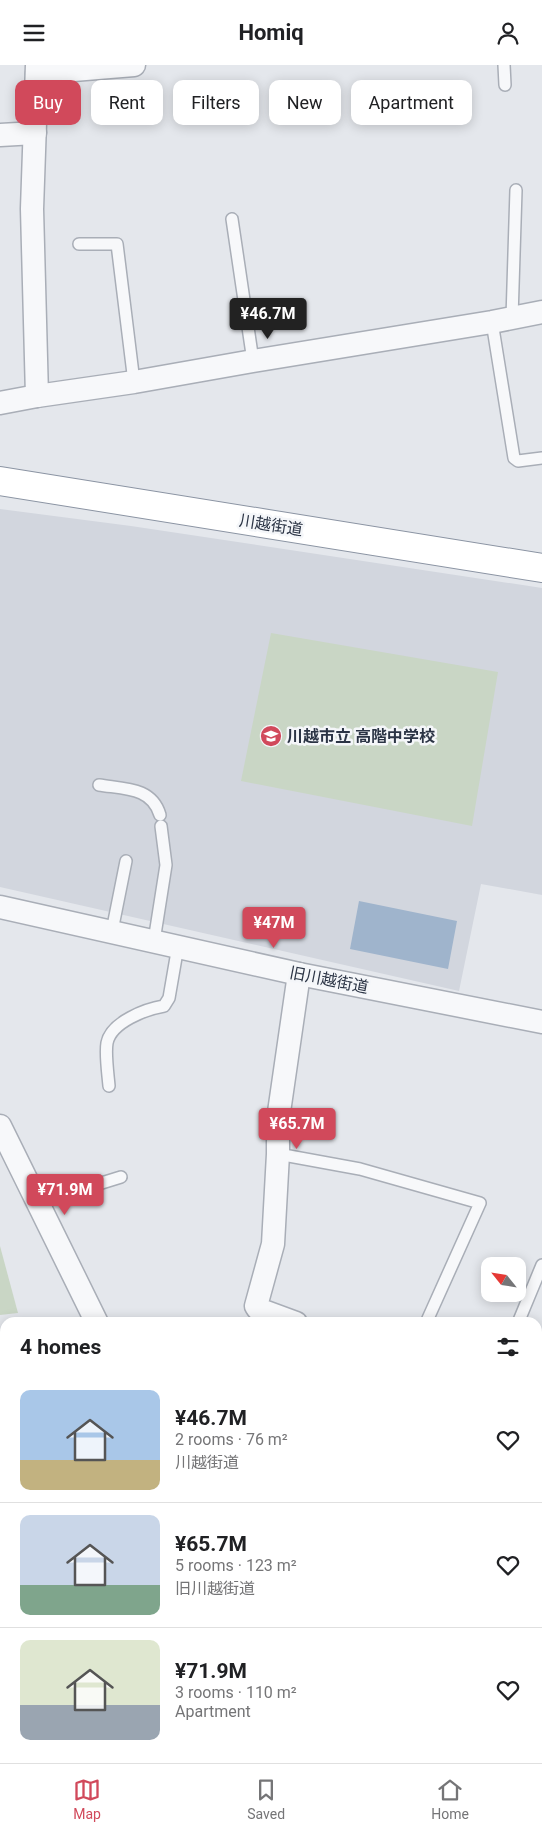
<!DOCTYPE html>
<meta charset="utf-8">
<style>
body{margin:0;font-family:Roboto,"Noto Sans JP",sans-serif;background:#f6f6f6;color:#202124;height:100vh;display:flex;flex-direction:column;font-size:19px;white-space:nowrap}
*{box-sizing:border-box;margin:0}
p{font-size:16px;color:#757577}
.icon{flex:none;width:28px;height:28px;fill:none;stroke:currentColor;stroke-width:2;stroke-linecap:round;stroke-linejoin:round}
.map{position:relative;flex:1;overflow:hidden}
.details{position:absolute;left:0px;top:1252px;width:542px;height:446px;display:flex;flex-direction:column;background:#fff;border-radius:15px 15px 0 0;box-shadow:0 2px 12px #0003}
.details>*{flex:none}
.banner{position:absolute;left:15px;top:15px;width:512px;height:45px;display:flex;gap:10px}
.needle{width:32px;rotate:300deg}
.tools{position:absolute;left:481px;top:1192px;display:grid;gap:10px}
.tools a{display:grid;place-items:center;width:45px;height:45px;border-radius:10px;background:#fff;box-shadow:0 2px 12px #0003;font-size:25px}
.price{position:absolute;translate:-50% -42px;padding:0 11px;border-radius:5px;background:#d1495b;color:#fff;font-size:16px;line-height:32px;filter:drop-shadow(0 1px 2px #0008)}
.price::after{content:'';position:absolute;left:50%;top:30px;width:15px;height:11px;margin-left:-8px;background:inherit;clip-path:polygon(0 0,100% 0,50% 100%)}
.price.current{background:#222;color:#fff}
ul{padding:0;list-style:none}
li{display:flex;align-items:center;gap:15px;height:125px;padding:0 20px}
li+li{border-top:1px solid #e0e0e0}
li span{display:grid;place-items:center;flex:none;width:140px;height:100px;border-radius:10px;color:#555}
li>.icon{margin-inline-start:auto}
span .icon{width:60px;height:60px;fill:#fffc;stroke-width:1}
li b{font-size:21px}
h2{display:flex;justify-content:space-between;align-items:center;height:60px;padding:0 20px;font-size:21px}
.chip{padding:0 18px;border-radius:10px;background:#fff;box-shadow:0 2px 12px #0003;font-size:18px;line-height:45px}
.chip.current{background:#d1495b;color:#fff}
header{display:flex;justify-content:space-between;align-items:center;height:65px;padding:0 20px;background:#fff;font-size:22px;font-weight:700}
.menu{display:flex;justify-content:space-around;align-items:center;height:70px;border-top:1px solid #e0e0e0;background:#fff;font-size:14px;color:#757577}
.menu a{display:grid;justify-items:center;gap:2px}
.menu .current{color:#d1495b}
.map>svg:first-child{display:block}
.built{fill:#d2d6de}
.green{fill:#c9d6c5}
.water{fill:#9fb4cc}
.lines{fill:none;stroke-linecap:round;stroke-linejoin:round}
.service-casing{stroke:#a9aeb7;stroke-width:14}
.minor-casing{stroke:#a9aeb7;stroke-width:25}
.trunk-casing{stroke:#8b94a3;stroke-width:30}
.service{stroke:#f7f8fa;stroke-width:11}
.minor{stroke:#f7f8fa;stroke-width:22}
.trunk{stroke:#fff;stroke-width:28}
.labels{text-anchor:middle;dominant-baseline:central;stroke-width:5;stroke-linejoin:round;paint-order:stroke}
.street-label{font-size:16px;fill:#2b3445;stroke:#f4f6f9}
.poi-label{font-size:16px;font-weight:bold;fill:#2b3445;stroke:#f4f6f9;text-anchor:start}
</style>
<header><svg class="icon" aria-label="menu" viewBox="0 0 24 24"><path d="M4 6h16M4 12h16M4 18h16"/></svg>Homiq<svg class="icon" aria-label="person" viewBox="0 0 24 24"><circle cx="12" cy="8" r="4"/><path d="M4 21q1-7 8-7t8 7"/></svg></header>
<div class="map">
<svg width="542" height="1698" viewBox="0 0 542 1698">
<rect width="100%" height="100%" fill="#e4e7ec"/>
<path class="built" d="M0,444l131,17 411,62v307l-61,-11 -22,107 -459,-104z"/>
<g class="green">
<path d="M271,568l227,39 -26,154 -231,-45z"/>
<path d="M0,1181l18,67 -18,2z"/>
<path d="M320,1694h111l2,4h-110z"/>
</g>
<path class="water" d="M359,836l98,20 -9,48 -98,-20z"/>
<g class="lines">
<g class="service-casing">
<g id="service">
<path d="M504,0l1,20"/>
<path d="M232,154l21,142"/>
<path d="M79,179h38l17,138"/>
<path d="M512,253l4,-128"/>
<path d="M492,257l22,136 4,3 24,-3"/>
<path d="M99,720c25,4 53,2 61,30"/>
<path d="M112,866l14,-70"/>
<path d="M154,876l12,-76 -5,-39"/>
<path d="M109,1021c-1,-12 -4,-32 -2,-43 4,-21 39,-34 57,-37l5,-8 9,-52"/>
<path d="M278,1089l82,15 120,34 -54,120"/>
<path d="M37,1138l84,-26"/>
<path d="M518,1258l24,-58"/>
</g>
</g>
<g class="minor-casing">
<g id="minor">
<path d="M37,8l97,-8"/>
<path d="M0,70l35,-2"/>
<path d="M37,331l-5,-187 5,-144"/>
<path d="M0,338l37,-7 97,-14 119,-21 239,-39 50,-10"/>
<path d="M0,842l299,67 243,48"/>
<path d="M0,1061l97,197"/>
<path d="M296,1258l-38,-14 -2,-3 17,-62 5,-90v-35l21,-145"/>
<path d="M0,1301l5,-1"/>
<path d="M538,1345l4,1"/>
<path d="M0,1409l5,-1"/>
<path d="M538,1625l4,1"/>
<path d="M202,1694l2,4"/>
<path d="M311,1694l2,4"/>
<path d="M481,1694l1,4"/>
</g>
</g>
<g class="trunk-casing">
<path id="trunk" d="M0,416l542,87"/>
</g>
<use href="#service" class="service"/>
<use href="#minor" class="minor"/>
<use href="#trunk" class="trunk"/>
</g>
<defs>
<g id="school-disc" transform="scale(1.125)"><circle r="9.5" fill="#d1495b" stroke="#f4f6f9"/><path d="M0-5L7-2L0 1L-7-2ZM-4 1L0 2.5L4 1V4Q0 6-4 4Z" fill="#fff"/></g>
</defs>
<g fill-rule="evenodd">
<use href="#school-disc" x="271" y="671"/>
</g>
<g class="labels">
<g class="street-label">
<text transform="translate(271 460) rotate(9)">川越街道</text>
<text transform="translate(329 915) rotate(11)">旧川越街道</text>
</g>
<g class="poi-label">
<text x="287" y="671">川越市立 高階中学校</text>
</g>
</g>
</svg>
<div class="tools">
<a><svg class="needle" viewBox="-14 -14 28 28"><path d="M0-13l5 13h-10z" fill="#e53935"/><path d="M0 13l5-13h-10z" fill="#757577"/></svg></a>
</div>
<b class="price current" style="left:268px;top:275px">¥46.7M</b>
<b class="price" style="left:274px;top:884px">¥47M</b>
<b class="price" style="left:297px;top:1085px">¥65.7M</b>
<b class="price" style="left:65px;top:1151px">¥71.9M</b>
<div class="banner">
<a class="chip current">Buy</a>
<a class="chip">Rent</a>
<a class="chip">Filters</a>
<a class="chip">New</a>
<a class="chip">Apartment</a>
</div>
<section class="details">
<h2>4 homes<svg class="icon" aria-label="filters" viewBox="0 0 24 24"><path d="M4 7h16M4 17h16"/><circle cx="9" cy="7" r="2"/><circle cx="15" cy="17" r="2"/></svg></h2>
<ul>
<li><span style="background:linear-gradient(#a9c7e8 70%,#c2b280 0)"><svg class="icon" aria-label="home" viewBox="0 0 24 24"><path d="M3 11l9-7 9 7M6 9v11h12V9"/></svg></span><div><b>¥46.7M</b><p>2 rooms · 76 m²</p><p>川越街道</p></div><svg class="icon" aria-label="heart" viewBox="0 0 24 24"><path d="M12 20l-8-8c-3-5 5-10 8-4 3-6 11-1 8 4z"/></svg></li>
<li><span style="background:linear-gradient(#c9d6e8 70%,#7fa58c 0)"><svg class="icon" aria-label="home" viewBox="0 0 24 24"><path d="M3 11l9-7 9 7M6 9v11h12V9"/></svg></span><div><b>¥65.7M</b><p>5 rooms · 123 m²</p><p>旧川越街道</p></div><svg class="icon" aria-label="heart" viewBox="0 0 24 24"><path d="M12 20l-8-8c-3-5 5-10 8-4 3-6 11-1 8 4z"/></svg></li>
<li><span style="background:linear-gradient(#dfe7d0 65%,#9aa5b1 0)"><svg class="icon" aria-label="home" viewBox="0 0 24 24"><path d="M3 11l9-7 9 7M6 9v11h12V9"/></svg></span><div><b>¥71.9M</b><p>3 rooms · 110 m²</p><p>Apartment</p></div><svg class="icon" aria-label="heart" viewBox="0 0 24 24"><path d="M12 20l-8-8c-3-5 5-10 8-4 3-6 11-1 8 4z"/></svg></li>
</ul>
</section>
</div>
<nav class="menu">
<a class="current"><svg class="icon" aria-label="map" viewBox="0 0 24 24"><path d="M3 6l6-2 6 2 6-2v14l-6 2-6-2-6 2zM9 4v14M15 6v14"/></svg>Map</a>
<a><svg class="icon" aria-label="saved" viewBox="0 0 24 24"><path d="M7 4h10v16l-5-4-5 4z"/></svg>Saved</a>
<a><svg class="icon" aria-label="home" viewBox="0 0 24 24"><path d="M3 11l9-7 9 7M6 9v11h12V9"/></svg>Home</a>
</nav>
